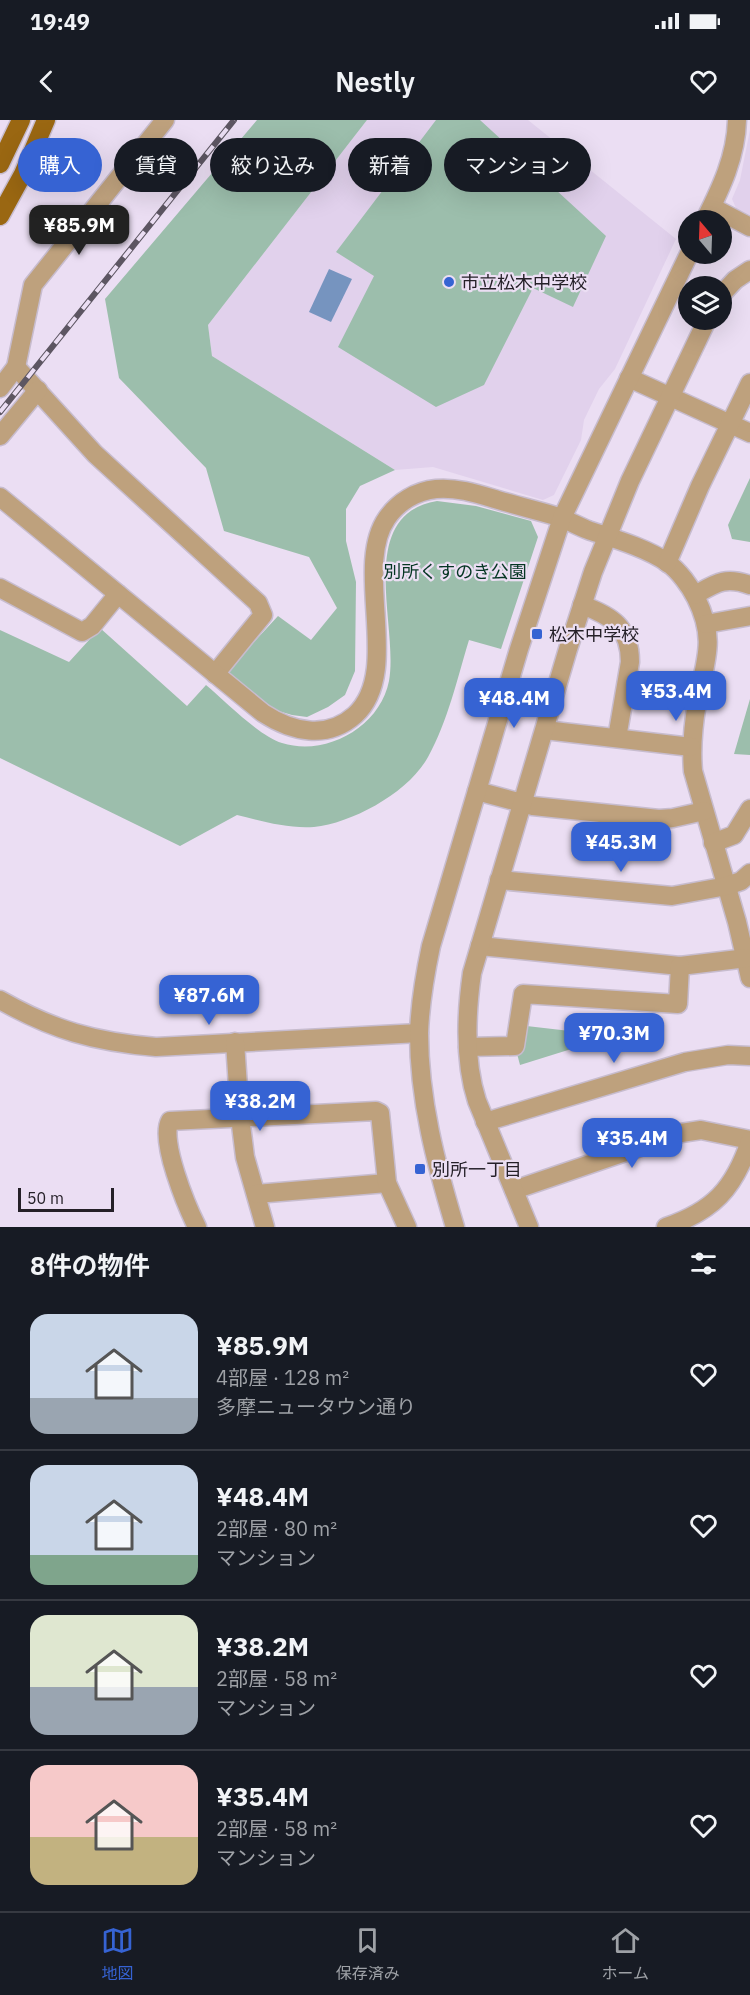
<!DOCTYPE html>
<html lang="ja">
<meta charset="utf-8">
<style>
body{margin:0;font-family:"IBM Plex Sans","Noto Sans JP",sans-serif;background:#20242c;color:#f1f3f6;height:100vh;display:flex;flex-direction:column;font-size:22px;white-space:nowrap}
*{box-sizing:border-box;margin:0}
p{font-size:20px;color:#9ea1a6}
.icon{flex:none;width:33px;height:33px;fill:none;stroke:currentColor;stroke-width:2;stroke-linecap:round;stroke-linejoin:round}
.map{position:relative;height:1107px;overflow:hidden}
.drawer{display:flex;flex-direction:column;background:#171b24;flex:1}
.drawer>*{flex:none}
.banner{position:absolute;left:18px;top:18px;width:714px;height:54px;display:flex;gap:12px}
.needle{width:39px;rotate:341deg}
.controls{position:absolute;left:678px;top:90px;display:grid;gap:12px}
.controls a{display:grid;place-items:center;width:54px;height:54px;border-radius:50%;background:#171b24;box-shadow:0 6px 24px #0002;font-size:30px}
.scale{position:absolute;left:18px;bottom:15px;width:96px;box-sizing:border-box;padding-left:6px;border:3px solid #252028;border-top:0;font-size:16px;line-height:21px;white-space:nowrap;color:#252028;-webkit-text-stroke:4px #ebdef3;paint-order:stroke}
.price{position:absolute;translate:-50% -51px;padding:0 14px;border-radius:12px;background:#3663d3;color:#fff;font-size:20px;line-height:39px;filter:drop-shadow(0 2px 3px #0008)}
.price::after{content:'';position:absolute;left:50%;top:36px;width:18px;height:14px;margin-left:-9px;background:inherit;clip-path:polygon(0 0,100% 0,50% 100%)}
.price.current{background:#222;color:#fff}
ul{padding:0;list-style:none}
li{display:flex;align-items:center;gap:18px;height:150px;padding:0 30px}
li+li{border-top:2px solid #363941}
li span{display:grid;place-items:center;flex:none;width:168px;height:120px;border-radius:18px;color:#555}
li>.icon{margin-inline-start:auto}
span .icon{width:72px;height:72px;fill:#fffc;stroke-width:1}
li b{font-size:26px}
h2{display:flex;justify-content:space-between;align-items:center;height:72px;padding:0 30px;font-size:26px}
.tag{padding:0 21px;border-radius:27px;background:#171b24;box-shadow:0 6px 24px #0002;font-size:21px;line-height:54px}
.tag.current{background:#3663d3;color:#fff}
.status{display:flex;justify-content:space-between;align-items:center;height:42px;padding:0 30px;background:#171b24;direction:ltr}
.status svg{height:16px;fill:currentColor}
header{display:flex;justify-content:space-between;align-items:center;height:78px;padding:0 30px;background:#171b24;font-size:27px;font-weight:600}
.tabs{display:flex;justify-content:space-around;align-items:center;height:84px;border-top:2px solid #363941;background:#171b24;font-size:16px;color:#9ea1a6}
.tabs a{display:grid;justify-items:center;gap:3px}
.tabs .current{color:#3663d3}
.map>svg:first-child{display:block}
.built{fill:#e1d1ec}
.green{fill:#9cbeac}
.water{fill:#7694bf}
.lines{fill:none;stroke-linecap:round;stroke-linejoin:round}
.minor-casing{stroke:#c7bcce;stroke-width:21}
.major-casing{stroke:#c7bcce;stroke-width:21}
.minor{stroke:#bea17d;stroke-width:18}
.major{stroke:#9a6712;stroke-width:18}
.rail-casing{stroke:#5d5662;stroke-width:6}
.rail{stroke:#ebdef3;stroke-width:4;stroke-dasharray:11;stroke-linecap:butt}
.poi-dot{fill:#3663d3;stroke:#ebdef3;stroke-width:2}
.labels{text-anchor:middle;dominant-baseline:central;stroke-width:4.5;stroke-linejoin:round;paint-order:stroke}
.poi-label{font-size:18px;fill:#252028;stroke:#ebdef3;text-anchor:start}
.park-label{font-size:18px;fill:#053623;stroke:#ebdef3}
</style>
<div class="status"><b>19:49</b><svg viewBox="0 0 49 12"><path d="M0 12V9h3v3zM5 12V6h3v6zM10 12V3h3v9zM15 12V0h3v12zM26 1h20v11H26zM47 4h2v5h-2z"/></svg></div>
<header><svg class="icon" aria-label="back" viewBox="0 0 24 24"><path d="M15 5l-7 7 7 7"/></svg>Nestly<svg class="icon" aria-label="heart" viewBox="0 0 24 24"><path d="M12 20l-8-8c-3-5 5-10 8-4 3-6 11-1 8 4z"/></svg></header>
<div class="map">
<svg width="750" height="1107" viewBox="0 0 750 1107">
<rect width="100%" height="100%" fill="#ebdef3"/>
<g class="built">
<path d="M367,0h161l148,119 -61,130 -16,20 -15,31 -3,20 -27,55 -11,5 -110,-33 -38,3 -183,-114 -4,-31z"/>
<path d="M750,10v85l-14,-7 -4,-9 8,-19z"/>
</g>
<g class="green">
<path d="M257,0h110l-159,205 4,31 183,114 -35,16 -14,23v32l10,41 -1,89 -10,24 -17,12 -21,10 -15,-2 -17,-5 -48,-39 51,-55 33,24 26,-32 -28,-51 -85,-26 -18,-63 -87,-90 -14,-79z"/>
<path d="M436,0h44l126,116 -33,71 -40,-19 -49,97 -48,22 -98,-60 36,-71 -38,-24z"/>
<path d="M750,358v64l-18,-3 -4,-14z"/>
<path d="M437,381l39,5 55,15 7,16 -37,112 -32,-9c-12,39 -21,81 -41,117 -19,35 -75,66 -114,70 -25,2 -53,-6 -77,-12l-57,31 -180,-88v-128l69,32 31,-34 87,78 19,-21c19,16 53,51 76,58 44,14 98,-16 107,-62 10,-55 -35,-166 48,-180z"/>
<path d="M750,579v56l-16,-1z"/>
<path d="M518,905l95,11 -93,29 -5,-19z"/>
</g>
<path class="water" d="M329,149l23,10 -21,43 -22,-10z"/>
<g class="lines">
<g class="minor-casing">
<g id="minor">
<path d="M712,87l38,20"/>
<path d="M705,100c16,-32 31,-63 32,-100"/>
<path d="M722,174l13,-14 15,-10"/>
<path d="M16,247l79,87 163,149 5,12 -48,59"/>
<path d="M629,258l121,55"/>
<path d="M0,268l16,-21 17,-82 132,-165"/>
<path d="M0,316l38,-46"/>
<path d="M0,377l263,216c29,19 64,27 92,2 48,-44 -3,-147 32,-197 11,-16 29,-27 49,-29 21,-2 42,5 62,11 20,6 41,11 61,17 10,4 19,9 29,13 24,8 59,18 80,33 11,8 22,23 28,35 21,42 9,63 1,105 -4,23 -6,45 -4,68l44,151 13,56"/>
<path d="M667,443l33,-77 50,-103"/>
<path d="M0,468l82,44 10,-6 26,-32"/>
<path d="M695,475c21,-12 30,-19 55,-10"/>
<path d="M582,485c30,11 48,22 48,57l-13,76"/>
<path d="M706,504l44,-8"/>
<path d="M545,610l146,17"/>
<path d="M477,671l56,15 126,13 14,-1 31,-7"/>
<path d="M713,723l21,-8 16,-26"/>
<path d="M499,760l173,16 55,-10 14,-5 9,-8"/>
<path d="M480,826l200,20 67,-8"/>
<path d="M0,880c53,30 95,42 156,47l263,-14"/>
<path d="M235,922l5,75 5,40 20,70"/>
<path d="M468,927l47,-1 8,-52 155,10 2,-38"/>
<path d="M485,1002l200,-60 43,-7 22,1"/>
<path d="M514,1070l167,-57 20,-3 49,10"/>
<path d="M256,1074l131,-11"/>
<path d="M197,1107c-10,-20 -38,-87 -27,-106l206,-10 4,2 7,70 20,44"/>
<path d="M455,1107c-19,-63 -36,-127 -36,-194 1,-29 6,-59 12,-87l88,-297 43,-131 127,-264"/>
<path d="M529,1107l-52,-126c-13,-40 -11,-86 -5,-128l96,-324 25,-77 37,-91 77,-161"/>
<path d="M666,1107c47,-16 68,-38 84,-86"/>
</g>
</g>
<g class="major-casing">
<g id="major">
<path d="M0,44l21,-44"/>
<path d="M0,96l23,-42 23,-54"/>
</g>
</g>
<use href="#minor" class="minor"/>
<use href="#major" class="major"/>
<g class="rail-casing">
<path id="rail" d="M0,292l234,-292"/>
</g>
<use href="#rail" class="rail"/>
</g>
<g class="poi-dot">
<circle cx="449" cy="162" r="6"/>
<rect x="531" y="508" width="12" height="12" rx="3"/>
<rect x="414" y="1043" width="12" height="12" rx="3"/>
</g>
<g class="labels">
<g class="poi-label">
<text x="461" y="162">市立松木中学校</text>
<text x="549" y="514">松木中学校</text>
<text x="432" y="1049">別所一丁目</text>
</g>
<g class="park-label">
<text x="455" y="451">別所くすのき公園</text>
</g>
</g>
</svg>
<div class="controls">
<a><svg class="needle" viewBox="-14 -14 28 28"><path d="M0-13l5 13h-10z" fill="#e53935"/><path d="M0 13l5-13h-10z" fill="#9ea1a6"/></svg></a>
<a><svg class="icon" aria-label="layers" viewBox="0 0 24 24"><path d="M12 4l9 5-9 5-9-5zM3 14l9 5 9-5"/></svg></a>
</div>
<div class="scale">50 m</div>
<b class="price current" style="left:79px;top:136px">¥85.9M</b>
<b class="price" style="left:676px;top:602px">¥53.4M</b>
<b class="price" style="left:514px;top:609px">¥48.4M</b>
<b class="price" style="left:621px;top:753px">¥45.3M</b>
<b class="price" style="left:209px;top:906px">¥87.6M</b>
<b class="price" style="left:614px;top:944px">¥70.3M</b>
<b class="price" style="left:260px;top:1012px">¥38.2M</b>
<b class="price" style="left:632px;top:1049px">¥35.4M</b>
<div class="banner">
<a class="tag current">購入</a>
<a class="tag">賃貸</a>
<a class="tag">絞り込み</a>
<a class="tag">新着</a>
<a class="tag">マンション</a>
</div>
</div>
<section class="drawer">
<h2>8件の物件<svg class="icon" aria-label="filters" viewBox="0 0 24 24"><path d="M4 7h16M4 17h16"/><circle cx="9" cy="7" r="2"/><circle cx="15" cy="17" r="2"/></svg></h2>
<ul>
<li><span style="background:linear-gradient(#c9d6e8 70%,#9aa5b1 0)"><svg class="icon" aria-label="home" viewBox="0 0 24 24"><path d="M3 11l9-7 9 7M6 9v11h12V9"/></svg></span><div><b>¥85.9M</b><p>4部屋 · 128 m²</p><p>多摩ニュータウン通り</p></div><svg class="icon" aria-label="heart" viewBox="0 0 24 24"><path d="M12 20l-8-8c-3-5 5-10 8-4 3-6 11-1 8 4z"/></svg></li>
<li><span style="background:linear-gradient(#c9d6e8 75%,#7fa58c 0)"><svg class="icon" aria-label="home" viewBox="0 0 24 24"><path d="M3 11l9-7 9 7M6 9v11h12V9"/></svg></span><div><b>¥48.4M</b><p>2部屋 · 80 m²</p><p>マンション</p></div><svg class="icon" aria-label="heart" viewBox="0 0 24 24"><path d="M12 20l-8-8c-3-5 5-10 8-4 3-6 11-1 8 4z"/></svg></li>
<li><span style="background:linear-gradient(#dfe7d0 60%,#9aa5b1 0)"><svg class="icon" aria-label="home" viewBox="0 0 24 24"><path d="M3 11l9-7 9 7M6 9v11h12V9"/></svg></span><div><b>¥38.2M</b><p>2部屋 · 58 m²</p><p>マンション</p></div><svg class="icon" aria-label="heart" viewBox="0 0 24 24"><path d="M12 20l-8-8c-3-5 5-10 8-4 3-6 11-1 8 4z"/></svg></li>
<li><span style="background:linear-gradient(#f6c9c9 60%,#c2b280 0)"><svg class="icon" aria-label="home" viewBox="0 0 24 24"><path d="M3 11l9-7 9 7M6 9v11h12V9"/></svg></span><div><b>¥35.4M</b><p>2部屋 · 58 m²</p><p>マンション</p></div><svg class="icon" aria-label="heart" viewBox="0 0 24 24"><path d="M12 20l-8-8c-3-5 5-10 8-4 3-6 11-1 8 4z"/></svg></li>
</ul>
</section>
<nav class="tabs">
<a class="current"><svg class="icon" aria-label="map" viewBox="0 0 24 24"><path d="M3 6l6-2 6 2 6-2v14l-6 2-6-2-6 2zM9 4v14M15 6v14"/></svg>地図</a>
<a><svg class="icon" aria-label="saved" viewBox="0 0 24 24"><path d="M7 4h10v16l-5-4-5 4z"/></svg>保存済み</a>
<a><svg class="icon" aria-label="home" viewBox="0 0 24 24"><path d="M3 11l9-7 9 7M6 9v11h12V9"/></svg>ホーム</a>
</nav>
